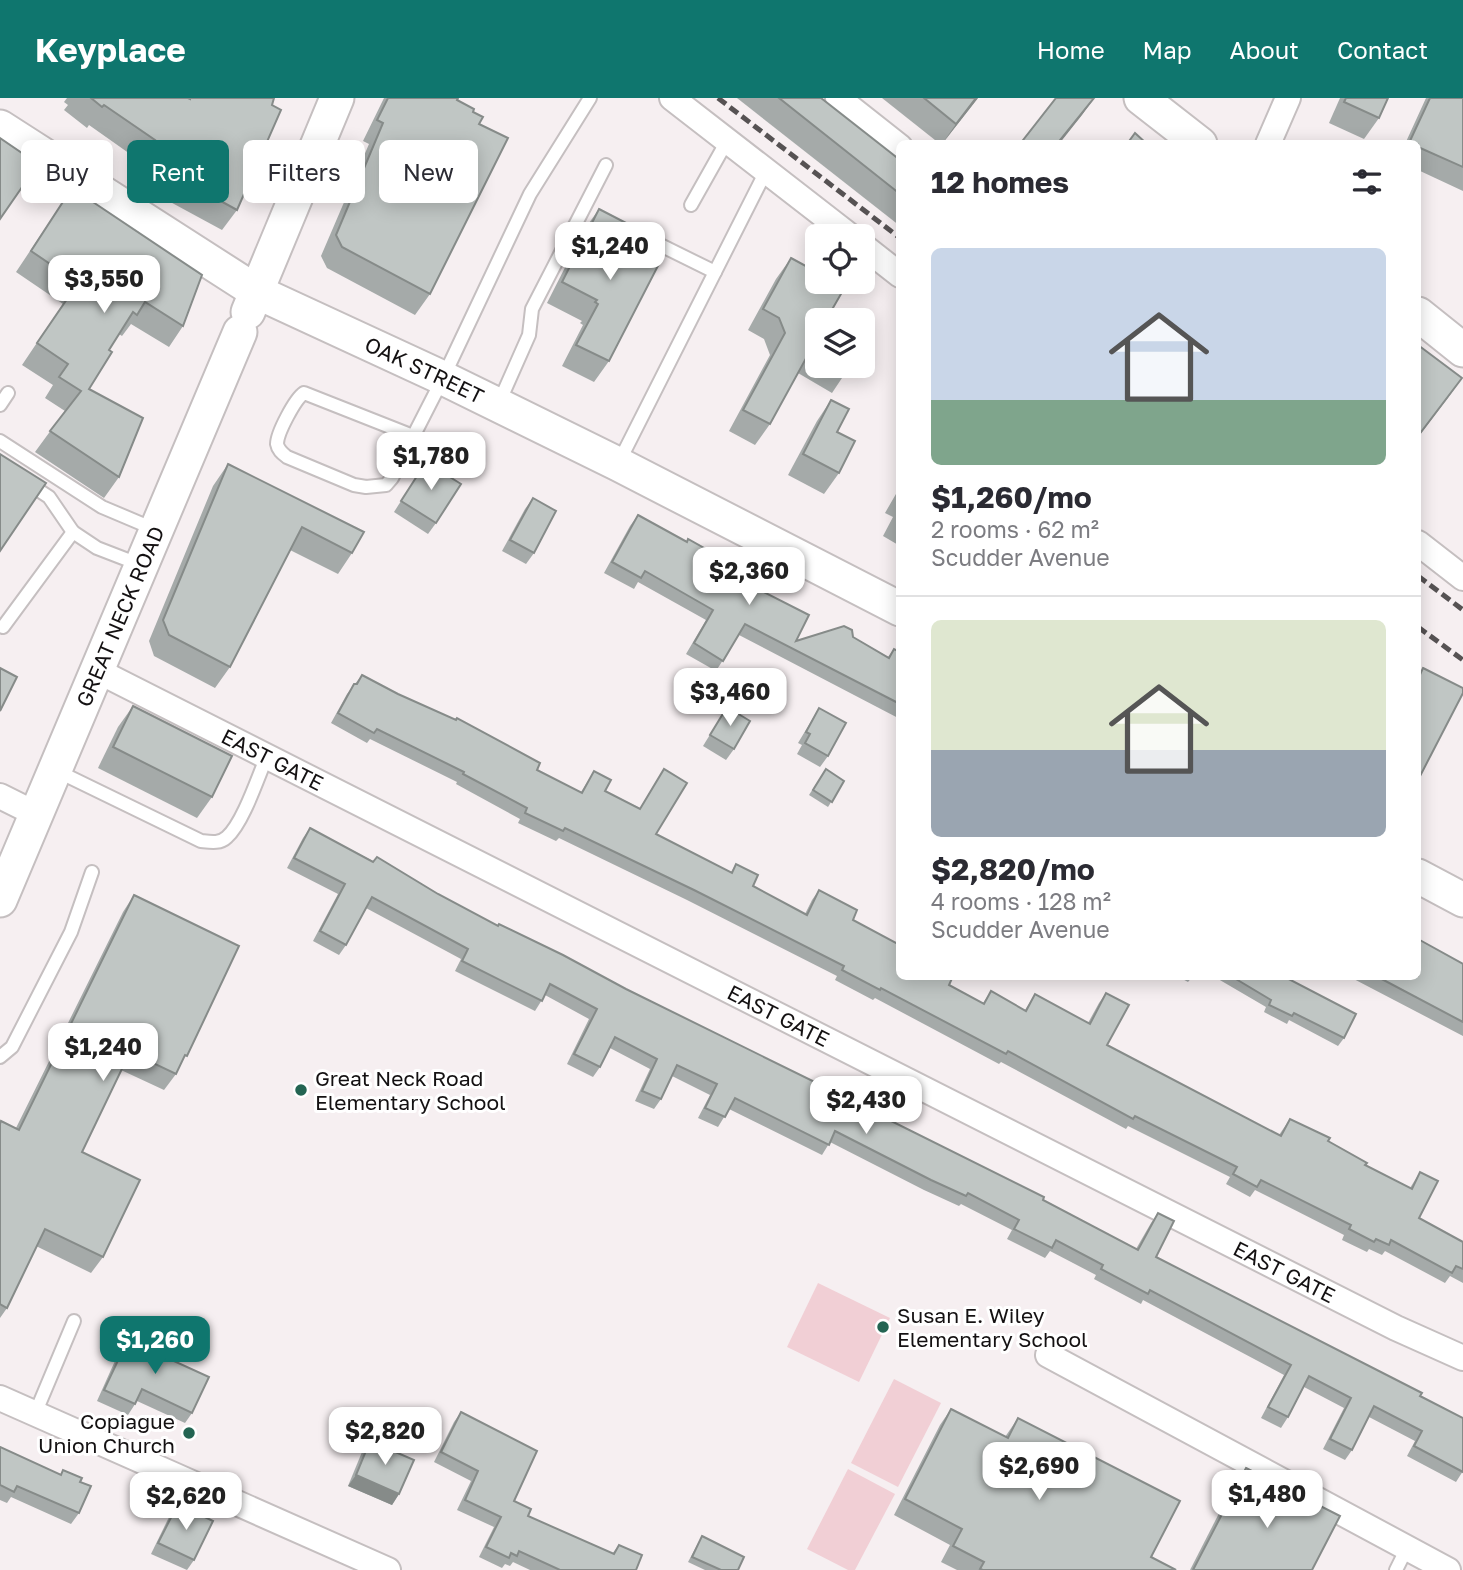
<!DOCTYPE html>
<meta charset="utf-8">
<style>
body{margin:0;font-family:"Golos Text",sans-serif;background:#f2f2f3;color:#2b2b33;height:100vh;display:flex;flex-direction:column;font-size:26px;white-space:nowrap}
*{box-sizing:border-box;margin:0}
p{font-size:23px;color:#7c7c81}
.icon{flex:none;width:38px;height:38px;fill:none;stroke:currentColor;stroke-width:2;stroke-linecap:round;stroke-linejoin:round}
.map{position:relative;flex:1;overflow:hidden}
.side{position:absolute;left:896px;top:42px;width:525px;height:840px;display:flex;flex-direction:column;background:#fff;border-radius:10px;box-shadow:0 4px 18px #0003}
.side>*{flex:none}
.hud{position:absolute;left:21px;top:42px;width:665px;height:63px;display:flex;gap:14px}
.fabs{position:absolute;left:805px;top:126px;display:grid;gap:14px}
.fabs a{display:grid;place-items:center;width:70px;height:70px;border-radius:10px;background:#fff;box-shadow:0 4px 18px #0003;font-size:35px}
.price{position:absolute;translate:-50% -60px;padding:0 16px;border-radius:14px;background:#fff;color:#222;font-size:23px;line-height:46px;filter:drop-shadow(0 2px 4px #0008)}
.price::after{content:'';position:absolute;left:50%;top:42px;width:21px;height:16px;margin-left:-10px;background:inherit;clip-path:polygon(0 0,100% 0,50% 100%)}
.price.on{background:#0f766e;color:#fff}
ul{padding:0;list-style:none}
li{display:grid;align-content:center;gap:14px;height:371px;padding:0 35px}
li+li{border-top:2px solid #e1e1e2}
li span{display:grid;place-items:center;height:217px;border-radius:10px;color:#555}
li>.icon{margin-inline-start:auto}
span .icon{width:126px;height:126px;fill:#fffc;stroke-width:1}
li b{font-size:30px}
h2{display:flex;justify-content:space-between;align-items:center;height:84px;padding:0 35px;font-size:30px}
.chip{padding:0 24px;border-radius:10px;background:#fff;box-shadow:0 4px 18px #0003;font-size:24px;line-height:63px}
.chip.on{background:#0f766e;color:#fff}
header{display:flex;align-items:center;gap:42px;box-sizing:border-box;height:98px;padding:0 35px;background:#0f766e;color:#fff}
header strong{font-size:33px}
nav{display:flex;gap:38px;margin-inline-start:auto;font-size:24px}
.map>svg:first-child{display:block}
.green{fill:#f1cfd5}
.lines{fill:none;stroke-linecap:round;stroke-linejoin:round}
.lane-casing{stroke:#c5bfc0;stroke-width:16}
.street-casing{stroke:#c5bfc0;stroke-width:28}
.secondary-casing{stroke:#c5bfc0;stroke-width:37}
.lane{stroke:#fff;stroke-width:12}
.street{stroke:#fff;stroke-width:24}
.secondary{stroke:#fff;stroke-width:33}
.rail{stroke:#565253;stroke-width:5;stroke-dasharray:10 5;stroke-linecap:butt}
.wall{fill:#a5aaa9}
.shaded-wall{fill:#868b89}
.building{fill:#c0c6c4;stroke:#868b89;stroke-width:2}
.poi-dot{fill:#236452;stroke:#fff;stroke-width:2.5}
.labels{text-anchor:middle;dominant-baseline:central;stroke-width:6;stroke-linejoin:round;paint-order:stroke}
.street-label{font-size:21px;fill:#141112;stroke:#fff}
.poi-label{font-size:21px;fill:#141112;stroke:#fff;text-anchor:start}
</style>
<header>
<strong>Keyplace</strong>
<nav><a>Home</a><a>Map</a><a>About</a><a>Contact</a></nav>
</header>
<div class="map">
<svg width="1463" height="1472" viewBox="0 0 1463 1472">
<rect width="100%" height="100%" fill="#f6eff1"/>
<g class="green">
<path d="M818,1185l72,35 -31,64 -72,-35z"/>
<path d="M894,1281l47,24 -43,84 -47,-24z"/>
<path d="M848,1371l47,25 -40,76h-7l-41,-21z"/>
</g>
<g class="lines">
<g class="lane-casing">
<g id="lane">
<path d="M691,107l36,-64"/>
<path d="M648,141l67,33"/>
<path d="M0,307l8,-12"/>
<path d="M498,307l31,-70 3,-26 74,-144"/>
<path d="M413,338l-109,-43c-9,6 -27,40 -27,51 1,6 5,9 10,13l67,28 12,2 20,-2 6,-7 51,-100 87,-184 60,-96"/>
<path d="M0,343l102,66 52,22"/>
<path d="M619,364l147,-291"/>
<path d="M0,367l49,32 24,35"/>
<path d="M3,529l70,-95 24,16 44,17"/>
<path d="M55,672l146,71c9,1 19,3 26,-4 16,-14 31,-60 40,-81"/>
<path d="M0,959l12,-10 59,-115 21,-60"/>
<path d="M35,1316l39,-93"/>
<path d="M1396,1472l11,-22"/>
</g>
</g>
<g class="street-casing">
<g id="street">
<path d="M672,0l178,138"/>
<path d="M838,0l62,49"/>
<path d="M1268,46l20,-46"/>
<path d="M863,148l37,29"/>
<path d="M1418,445l45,35"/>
<path id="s1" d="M96,572l1300,658 67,30"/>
<path d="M0,698l36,18"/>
<path d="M1048,1257l400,215"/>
<path d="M0,1300l388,172"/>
</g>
</g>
<g class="secondary-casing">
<g id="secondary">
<path d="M1141,0l59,46"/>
<path id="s2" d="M0,29l257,165 186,86 175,86 282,145"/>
<path d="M248,214l89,-214"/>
<path d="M1418,216l45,36"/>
<path d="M1418,778l45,24"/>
<path id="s3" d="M0,802l240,-568"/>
</g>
</g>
<use href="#lane" class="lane"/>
<use href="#street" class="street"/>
<use href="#secondary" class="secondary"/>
<g class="rail">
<path d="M718,0l182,140"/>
<path d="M1418,478l45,34"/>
<path d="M1418,529l45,33"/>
</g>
</g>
<g class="wall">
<path d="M67,0h121l49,112 -15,20 -59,-32 -31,-25 8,-12 -51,-36 -2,3 -23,-18 4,-5 -4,-3z"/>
<path d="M384,0h74l-1,2 16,12 6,12 -49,170 -15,21 -88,-47 -6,-12 48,-112 -6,-3z"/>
<path d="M737,0h84l79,62v66z"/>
<path d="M882,0h96l-36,46h-2z"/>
<path d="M1340,0h48l-9,20 -15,21 -35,-16z"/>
<path d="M1426,0h37v93l-45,-21v-26h-13z"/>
<path d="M72,90l111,138 -14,21 -38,-23 -9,12 -3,-2 -10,16 -20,39 30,88 -15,21 -69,-46 30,-41 -20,-13 8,-13 -31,-20 41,-61 -47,-32z"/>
<path d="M599,111l24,31 -14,121 -15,21 -32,-16 21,-41 -3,-2 2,-2 -35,-18 37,-73z"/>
<path d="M791,160l26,62v46h33l-18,27 -34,-20 -28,51 -15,21 -26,-14 41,-76 -6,-16 -16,-9 28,-51z"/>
<path d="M831,302l6,32 2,41 -15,21 -36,-19 29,-54z"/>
<path d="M426,364l10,61 -8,11 -34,-22z"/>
<path d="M228,366l124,89 -14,21 -48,-24 -60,117 -15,21 -61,-32 -5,-15 64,-155z"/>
<path d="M900,389v59l-17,-10 10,-19 -8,-4z"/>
<path d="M533,400l1,55 -8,11 -24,-13 23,-42z"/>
<path d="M638,417l120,74 38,52 57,-4 35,20 6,-8 6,3v67l-161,-84 -23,36 -30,-17 20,-34 -68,-38 -4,7 -30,-16 26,-47z"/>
<path d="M362,577l175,95 44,22 13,-21 11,20 35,17 24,-39 -8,65 75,38 5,-8 17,22 52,28 7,-14 7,-10 34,30 96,65 34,18 8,-12 34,19 10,-16 53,29 11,-20 7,-10 1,52 172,90 11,-16 38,22 37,24 45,23 10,-16 -1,46 44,24v41l-13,-7 -5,7 -60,-32 -3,4 -13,-6 -2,3 -25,-12 2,-5 -89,-45 -5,7 -24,-13 4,-7 -102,-51 -2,3 -125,-67 -2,2 -124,-66 -2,2 -38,-20 2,-4 -150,-76 -128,-62 -3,3 -38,-18 2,-4 -64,-35 1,-2 -87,-43 -3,4 -36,-20 16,-29z"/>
<path d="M133,608l79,91 -15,21 -99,-50 20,-41z"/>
<path d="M727,609l7,42 -8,11 -23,-14z"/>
<path d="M819,610l9,48 -8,11 -23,-13 5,-9 -4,-2z"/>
<path d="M826,671l18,12 -16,26 -19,-12z"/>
<path d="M310,730l63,33 65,33 60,32 355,176 283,147 15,-26 7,-10 -2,44 264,139 43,75 -7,11 -49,-26 8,-15 -46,-24 -17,33 -7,10 -22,-11 21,-41 -40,-21 -16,30 -7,11 -20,-10 23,-43 -141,-75 -2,4 -47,-25 2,-4 -46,-24 -5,7 -38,-19 5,-9 -51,-26 -2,2 -35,-16 -94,-48 -8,13 -93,-46 -11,18 -20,-9 12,-23 -38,-19 -11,23 -7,10 -19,-8 15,-32 -40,-21 -10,19 -7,10 -26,-13 22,-45 -44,-24 -10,16 -80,-40 6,-12 -95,-51 -20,37 -7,10 -26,-14 25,-47 -51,-26 16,-30z"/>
<path d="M134,797l45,171 -3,8 -12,16 -43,-20 -39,82 21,105 -12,16 -55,-27 -29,62 -7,10v-195l16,5 107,-216z"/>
<path d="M1463,866v72l-115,-60h70z"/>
<path d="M1177,878h16l-5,6z"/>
<path d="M1213,878h70l61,62 -6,8 -49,-26 -2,4 -23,-12 2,-5z"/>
<path d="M131,1235l34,24 27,56 -7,10 -48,-22 -9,14 -31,-14 26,-58z"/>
<path d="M951,1311l54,28 13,-19 133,139 25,13h-219l-16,-8 9,-17 -56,-30 46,-90z"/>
<path d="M461,1314l53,89 14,15 84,38 7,-9 17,25h-106l-17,-8 -3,4 -5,-2 -3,4 -23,-11 15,-30 -37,-17 14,-29 -37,-19 20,-40z"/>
<path d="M370,1343l29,53 -7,11 -44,-19 14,-34z"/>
<path d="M0,1349l60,28 3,-5 17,12 -1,31 -8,11 -60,-27 -4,6 -7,-3z"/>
<path d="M1246,1370l66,102h-122l44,-86z"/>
<path d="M178,1406l16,56 -7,10 -36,-16 19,-39z"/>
<path d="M702,1438l36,34h-33l-17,-8z"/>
</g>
<g class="shaded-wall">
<path d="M976,0h2l-36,46 14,-20z"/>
<path d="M1094,0l-12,17 -23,29h-2z"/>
<path d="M1462,280l-15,21 -29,38v-1z"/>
<path d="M356,1377l43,19 -7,11 -44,-19z"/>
</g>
<g class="building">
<path d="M91,0h97l2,1v-1h84l-2,7 9,5 -44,100 -60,-33 -31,-25 9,-12 -51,-35 -2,2z"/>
<path d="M388,0h70l-1,2 17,9 -1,3 10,5 -4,7 29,14 -78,156 -88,-47 -6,-12 47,-112 -6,-3z"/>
<path d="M779,0h42l79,62v34z"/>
<path d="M924,0h52l-20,26z"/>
<path d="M1056,0h38l-37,46h-37z"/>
<path d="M1346,0h42l-9,20 -35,-16z"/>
<path d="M1430,0h33v69l-45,-20v-3l-9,-1z"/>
<path d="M1135,35l12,11h-20z"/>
<path d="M0,40l38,26 -38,55z"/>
<path d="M72,90l130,87 -19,51 -38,-24 -8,13 -4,-3 -24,38 3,2 -23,37 54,29 -24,59 -69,-46 31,-40 -22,-14 9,-13 -31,-21 41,-60 -47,-32z"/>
<path d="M599,111l31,16 -7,15 38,20 -52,101 -33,-16 22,-41 -3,-2 2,-2 -35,-18z"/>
<path d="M791,160l26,14v10h18l10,5 -19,33h-9v35l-7,-4 -40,73 -27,-14 42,-77 -6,-15 -16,-9z"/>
<path d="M1418,247l44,33 -44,58z"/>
<path d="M835,268h15l-3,6z"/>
<path d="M831,302l18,9 -12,23 18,9 -16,32 -36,-19z"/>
<path d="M0,356l46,29 -46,68z"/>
<path d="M426,364l35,22 -25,39 -35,-22z"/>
<path d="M228,366l136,68 -12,21 -50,-26 -72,140 -61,-32 -6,-15z"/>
<path d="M533,400l23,13 -22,42 -24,-13z"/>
<path d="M638,417l49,27 1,-3 59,33 15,10 -4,7 51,26 -13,26 48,-15 8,4 1,7 36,21 5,-9 6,3v52l-155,-80 -22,37 -29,-18 19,-33 -68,-39 -4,7 -29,-16z"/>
<path d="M0,570l17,9 -17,34z"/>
<path d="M1423,570l40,20v5l-45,87v-101z"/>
<path d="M362,577l36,19 58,26 1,-2 83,45 -3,7 45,23 12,-22 17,9 -6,11 35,18 24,-40 23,14 -31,51 76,39 4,-9 22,11 -5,11 54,29 12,-25 38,20 -4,10 47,25v31h53l-4,9 35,19 7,-13 35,20 9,-17 55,30 16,-31 23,12 -22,40 174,91 9,-17 40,19 -2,3 39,22 -2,2 47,24 8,-17 18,9 -19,37 44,24v27l-7,-3 -4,7 -61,-33 -2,5 -13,-6 -2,3 -25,-13 2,-4 -90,-45 -4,7 -24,-13 4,-7 -102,-51 -2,3 -125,-68 -2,3 -125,-66 -1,2 -38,-20 2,-4 -150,-76 -129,-62 -2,3 -38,-18 2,-5 -64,-34 1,-2 -87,-43 -3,4 -36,-20 16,-29h3z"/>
<path d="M133,608l99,50 -20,41 -99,-50z"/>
<path d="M727,609l23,14 -16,28 -24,-14z"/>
<path d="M819,610l27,15 -18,33 -23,-13 5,-9 -4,-2z"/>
<path d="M826,671l18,12 -12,21 -19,-12z"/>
<path d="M310,730l63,34 4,-5 61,37 60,32 1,-2 64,31 63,34 207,102 1,-3 21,10 -2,4 191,95 -1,3 95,50 20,-37 16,8 -18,36 266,136 -2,3 43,22v54l-49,-26 8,-15 -48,-25 -22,44 -22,-11 21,-41 -42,-22 -21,41 -20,-10 23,-42 -141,-75 -2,4 -47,-25 2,-4 -47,-25 -4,8 -38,-19 5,-9 -51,-27 -2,3 -35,-16 -96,-49 -6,14 -94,-47 -10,19 -20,-9 12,-24 -40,-19 -16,34 -19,-8 15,-32 -42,-22 -15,30 -26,-13 23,-45 -47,-25 -8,17 -80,-40 6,-12 -96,-52 -26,48 -26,-14 25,-47 -51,-26z"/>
<path d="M134,797l105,51 -52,110 -2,-1 -9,19 -46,-22 -48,100 58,28 -37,77 -58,-28 -38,79 -7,-4v-180l1,-3 18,9z"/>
<path d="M1418,841l45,25v58l-87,-46h42z"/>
<path d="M1231,878h52l73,38 -12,24 -50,-25 -2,3 -23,-11 2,-5z"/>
<path d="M131,1235l37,17 -3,7 44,20 -17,36 -50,-24 -7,15 -31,-14z"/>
<path d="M951,1311l57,29 10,-20 162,83 -29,56 25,13h-193l-3,-1 4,-7 -31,-16 9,-17 -57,-30z"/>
<path d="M461,1314l76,39 -23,50 17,8 -3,7 86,38 5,-9 23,10 -6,15h-76l-41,-19 -2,5 -6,-3 -2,5 -23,-11 15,-30 -36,-17 13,-29 -37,-19z"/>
<path d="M370,1343l44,19 -15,34 -43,-19z"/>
<path d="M0,1349l61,28 2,-5 19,8 -2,4 11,4 -12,27 -62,-27 -3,6 -14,-7z"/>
<path d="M1246,1370l94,48 -28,54h-119z"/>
<path d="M178,1406l35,17 -19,39 -36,-17z"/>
<path d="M702,1438l42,21 -6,13h-17l-29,-13z"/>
</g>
<g class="poi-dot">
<circle cx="301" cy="992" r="7"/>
<circle cx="883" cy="1229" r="7"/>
<circle cx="189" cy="1335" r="7"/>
</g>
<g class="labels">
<g class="street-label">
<text stroke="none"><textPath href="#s2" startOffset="490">OAK STREET</textPath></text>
<text stroke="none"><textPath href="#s3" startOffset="308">GREAT NECK ROAD</textPath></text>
<text stroke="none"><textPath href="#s1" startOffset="198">EAST GATE</textPath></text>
<text stroke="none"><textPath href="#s1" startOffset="765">EAST GATE</textPath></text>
<text stroke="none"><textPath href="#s1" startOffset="1332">EAST GATE</textPath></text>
</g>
<g class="poi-label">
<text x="315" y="980">Great Neck Road<tspan x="315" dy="24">Elementary School</tspan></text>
<text x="897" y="1217">Susan E. Wiley<tspan x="897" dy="24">Elementary School</tspan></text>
<text x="175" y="1323" text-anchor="end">Copiague<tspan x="175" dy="24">Union Church</tspan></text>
</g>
</g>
</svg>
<div class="fabs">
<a><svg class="icon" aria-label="locate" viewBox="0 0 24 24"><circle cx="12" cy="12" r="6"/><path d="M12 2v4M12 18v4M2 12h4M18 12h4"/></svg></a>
<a><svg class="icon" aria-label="layers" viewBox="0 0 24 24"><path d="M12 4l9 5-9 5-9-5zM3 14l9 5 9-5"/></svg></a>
</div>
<b class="price" style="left:610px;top:184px">$1,240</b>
<b class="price" style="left:104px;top:217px">$3,550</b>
<b class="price" style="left:431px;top:394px">$1,780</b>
<b class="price" style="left:749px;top:509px">$2,360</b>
<b class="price" style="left:730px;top:630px">$3,460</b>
<b class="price" style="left:103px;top:985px">$1,240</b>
<b class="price" style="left:866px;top:1038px">$2,430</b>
<b class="price on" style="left:155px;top:1278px">$1,260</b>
<b class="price" style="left:385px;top:1369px">$2,820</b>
<b class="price" style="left:1039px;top:1404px">$2,690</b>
<b class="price" style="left:1267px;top:1432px">$1,480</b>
<b class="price" style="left:186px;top:1434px">$2,620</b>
<div class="hud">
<a class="chip">Buy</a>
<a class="chip on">Rent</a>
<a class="chip">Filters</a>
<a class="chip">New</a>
</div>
<section class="side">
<h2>12 homes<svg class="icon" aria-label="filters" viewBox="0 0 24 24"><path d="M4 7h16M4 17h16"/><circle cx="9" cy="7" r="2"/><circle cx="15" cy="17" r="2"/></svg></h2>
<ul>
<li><span style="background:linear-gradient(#c9d6e8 70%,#7fa58c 0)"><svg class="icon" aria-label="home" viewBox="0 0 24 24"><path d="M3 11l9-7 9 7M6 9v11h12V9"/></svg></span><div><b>$1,260/mo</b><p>2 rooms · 62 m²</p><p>Scudder Avenue</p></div></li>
<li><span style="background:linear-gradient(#dfe7d0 60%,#9aa5b1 0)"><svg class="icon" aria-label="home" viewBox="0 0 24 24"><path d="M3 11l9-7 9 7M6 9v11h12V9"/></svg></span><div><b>$2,820/mo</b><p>4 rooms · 128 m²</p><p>Scudder Avenue</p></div></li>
</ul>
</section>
</div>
